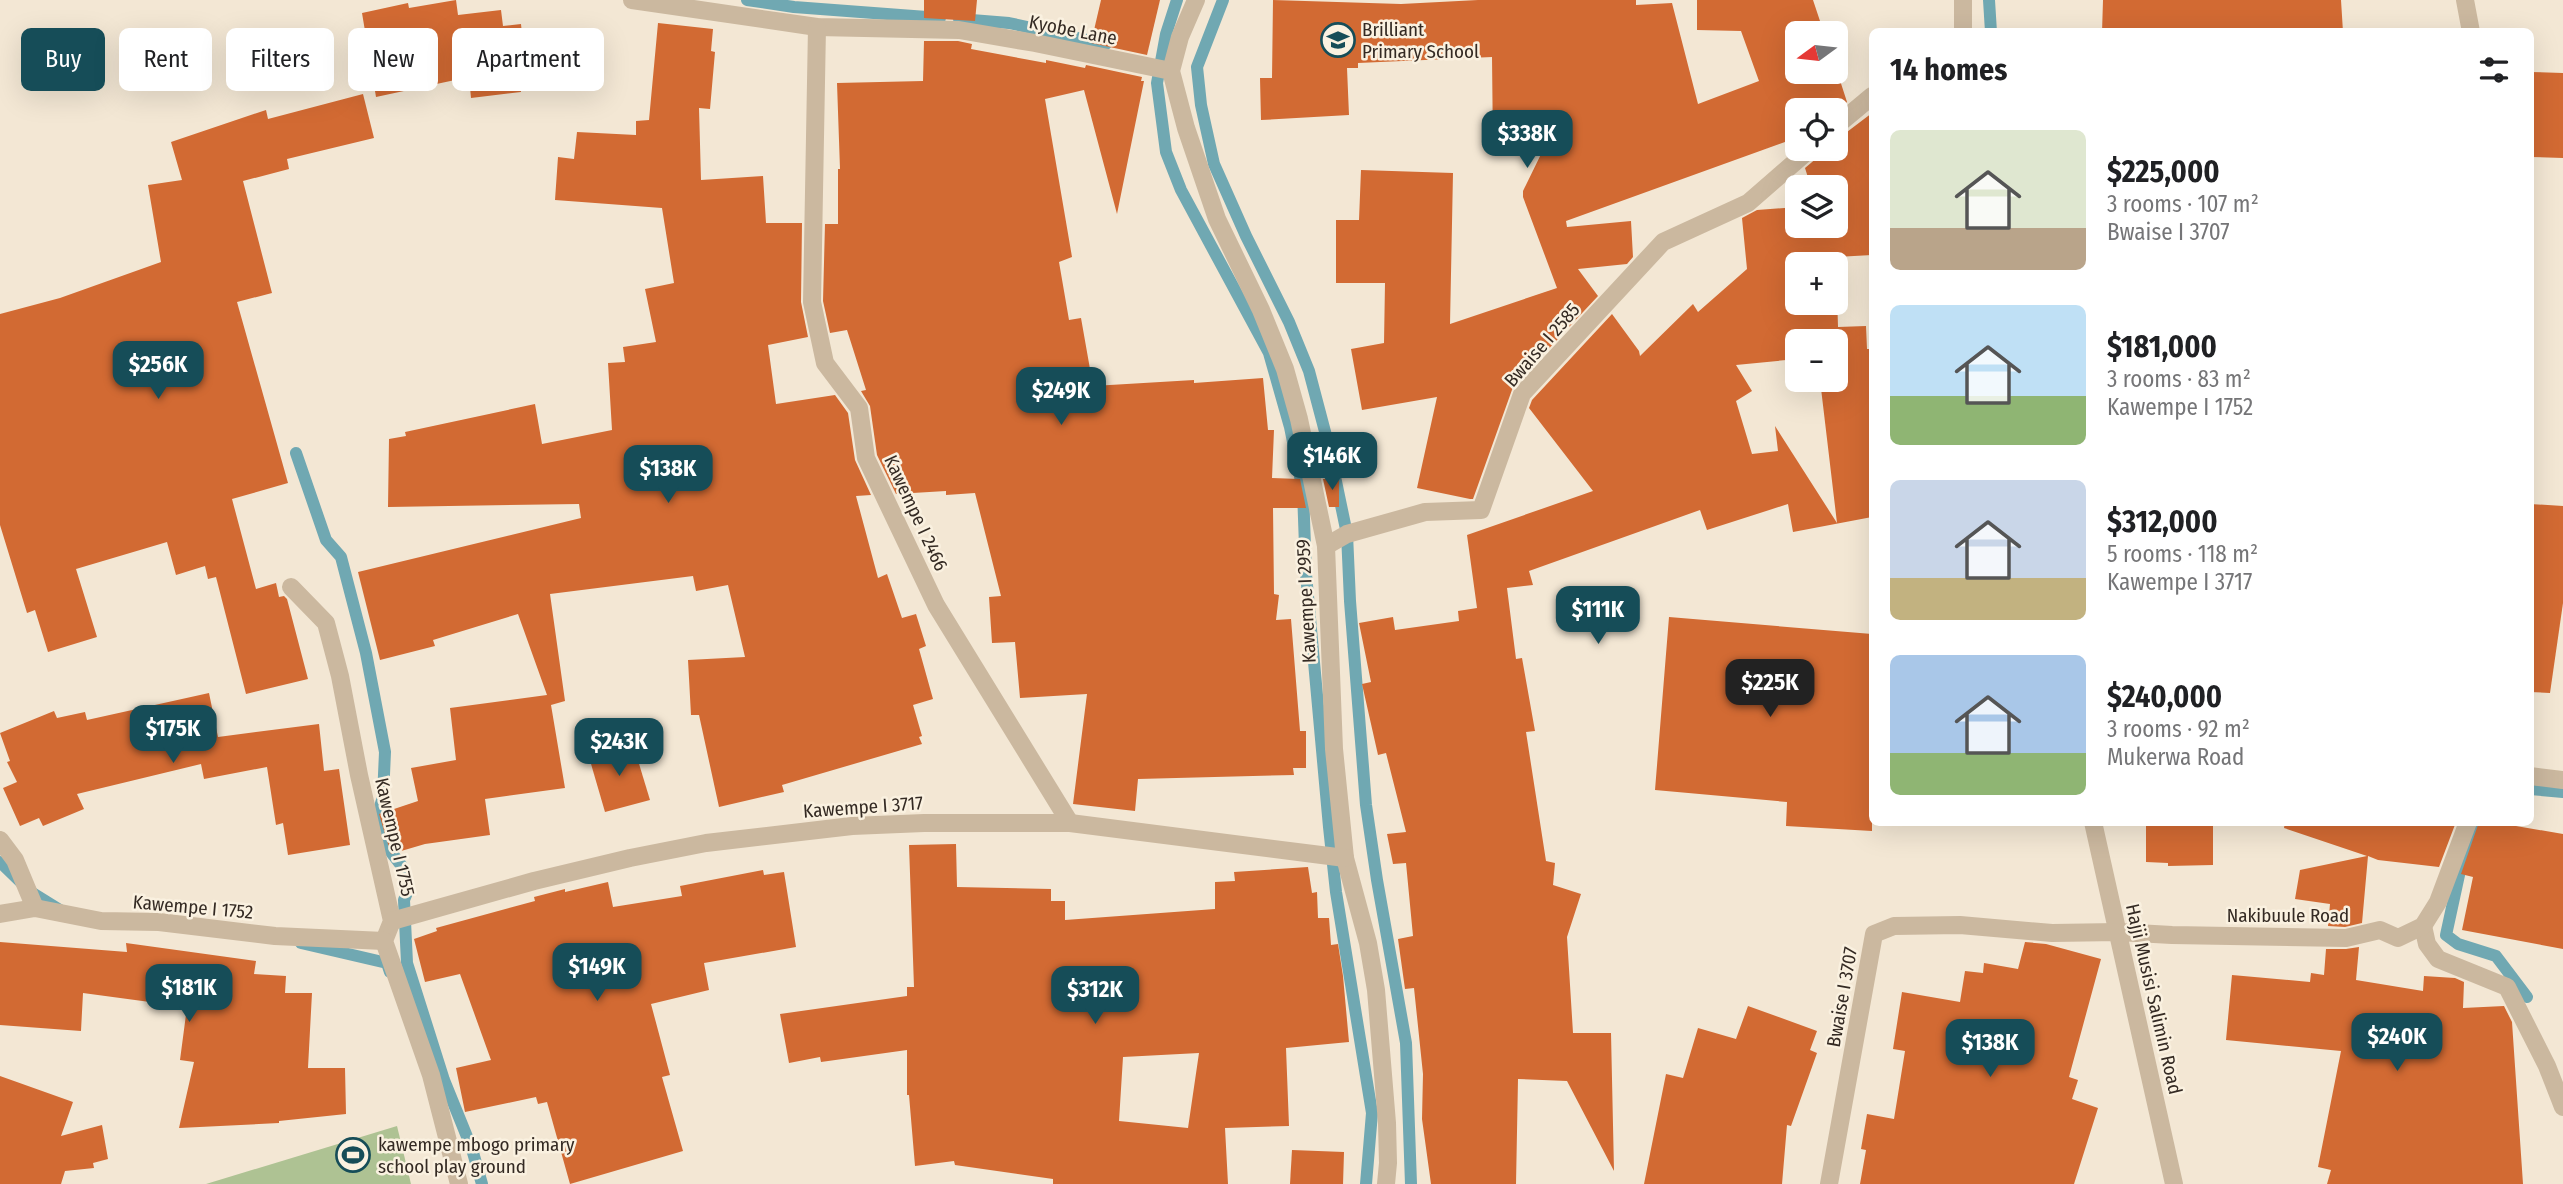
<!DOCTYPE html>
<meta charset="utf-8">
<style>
body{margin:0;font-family:"Fira Sans Condensed",sans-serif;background:#f6f6f6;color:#202124;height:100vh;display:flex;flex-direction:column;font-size:26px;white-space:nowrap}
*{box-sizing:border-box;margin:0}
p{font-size:23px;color:#757577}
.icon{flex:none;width:38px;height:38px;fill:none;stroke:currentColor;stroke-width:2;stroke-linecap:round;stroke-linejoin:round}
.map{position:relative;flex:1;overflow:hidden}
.drawer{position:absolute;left:1869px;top:28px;width:665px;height:798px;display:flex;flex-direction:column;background:#fff;border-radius:10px;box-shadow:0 7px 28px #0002}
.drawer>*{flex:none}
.guide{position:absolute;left:21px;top:28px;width:665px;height:63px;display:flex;gap:14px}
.needle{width:46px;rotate:255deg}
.controls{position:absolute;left:1785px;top:21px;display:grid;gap:14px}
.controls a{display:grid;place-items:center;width:63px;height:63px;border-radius:10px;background:#fff;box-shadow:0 7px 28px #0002;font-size:35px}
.price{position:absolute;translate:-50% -60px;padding:0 16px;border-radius:14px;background:#164d58;color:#fff;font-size:23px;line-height:46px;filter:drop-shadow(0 2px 4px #0008)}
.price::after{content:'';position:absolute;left:50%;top:42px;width:21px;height:16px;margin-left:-10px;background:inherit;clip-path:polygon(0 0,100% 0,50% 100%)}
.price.active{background:#222;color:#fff}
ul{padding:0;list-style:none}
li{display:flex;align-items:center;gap:21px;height:175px;padding:0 21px}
li span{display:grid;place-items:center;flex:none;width:196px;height:140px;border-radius:10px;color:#555}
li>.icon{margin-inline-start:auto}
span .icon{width:84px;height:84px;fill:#fffc;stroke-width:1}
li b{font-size:30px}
h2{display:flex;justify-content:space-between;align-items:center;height:84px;padding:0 21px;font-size:30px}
.chip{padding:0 24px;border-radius:10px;background:#fff;box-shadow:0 7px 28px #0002;font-size:24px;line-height:63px}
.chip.active{background:#164d58;color:#fff}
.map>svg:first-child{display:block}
.green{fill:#aec293}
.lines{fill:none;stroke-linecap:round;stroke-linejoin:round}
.stream{stroke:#70a8b2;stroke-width:12}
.building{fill:#d26a33;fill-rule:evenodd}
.service{stroke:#cbb89f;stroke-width:18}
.minor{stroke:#cbb89f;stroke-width:18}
.labels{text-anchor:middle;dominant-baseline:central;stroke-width:5;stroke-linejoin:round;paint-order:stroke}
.poi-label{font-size:19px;fill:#342a23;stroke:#faf1e0;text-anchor:start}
.street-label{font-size:19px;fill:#342a23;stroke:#faf1e0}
</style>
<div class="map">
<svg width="2563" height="1184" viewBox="0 0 2563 1184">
<rect width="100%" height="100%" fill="#f3e7d4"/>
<path class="green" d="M397,1126l14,58h-205z"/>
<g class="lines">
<g class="stream">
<path d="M747,0l47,7 146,11"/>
<path d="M1177,0l-11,34 -9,49 9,69 15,38 88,163 21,74 13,64 3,83 23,253 7,65 36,221 -6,71"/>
<path d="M1223,0l-26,67 4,38 13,59 32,72 43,86 20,49 19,72 19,91 3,67 16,204 11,75 29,163 5,141"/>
<path d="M1989,0l2,32"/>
<path d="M959,19l50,4 97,21"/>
<path d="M296,453l30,87 15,17 25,96 19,99 -2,45 -6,19 14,36 13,17 5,19 -5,12 3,63 37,117 28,69 10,35"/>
<path d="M2530,789l33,3"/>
<path d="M2477,822l-13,30 -18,83 12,9 38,12 31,41"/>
<path d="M0,862l31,30 29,18"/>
<path d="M301,943l86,20 3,9"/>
</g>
</g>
<g class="building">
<path d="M456,0l2,15 43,-5 2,16 18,-2 3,30 -7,2 4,36 -50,6 -2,-21 -93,20 -14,-84 46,-10 1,5z"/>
<path d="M924,0h53l-2,21 -51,-3z"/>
<path d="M1101,0h59l-13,55 -56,-12z"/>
<path d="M1273,0l128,4 77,-4h158v5l36,-2 26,101 61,-23 -18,-50 -44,-1v-30h116l11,33h-27v39h39v-4l11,34 -11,9 -39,-1v30l-1,-2 -230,83 1,6 64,-6 2,36 -6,7 -49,5 20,27 -85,91 -40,112h-3l-53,-11 20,-91 -75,13 -11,-61 33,-6 1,-60h-49v-63h23l2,-50 92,3 -3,151 107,-36 -34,-91v-6l21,-43 -51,1 -1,-92 -134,6v5h-11l2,47 -88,5 -1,-42h12z"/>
<path d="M2103,0h238l2,32h-241z"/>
<path d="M658,23l55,6 -2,22 4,1 -5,57 -11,-1 2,72 62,-4 3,47h36l-1,79 7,35 -40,8 8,59 59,-9 13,18 7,47 16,35 -15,1 22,82 9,-4 15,44 14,-4 10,32 -7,3 14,50 -20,6 9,31 -3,1 3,7 -140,41 2,7 -65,15 -20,-92h-8l-3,-55 57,-3 -17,-72 -32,6 -3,-15 -143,18 15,107 -14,4 14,83 -80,11 5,36 -65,9 -34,10 -12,-40 39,-13 -7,-33 45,-8 -6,-52 97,-13 -29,-81 -85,26 2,6 -55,14 -22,-88 223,-54 -2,-14 -191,3 1,-68 17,-3 -1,-4 130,-28 7,40 70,-14 -4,-67 17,-1 -2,-15 33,-5 -11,-53 29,-6 -12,-75 -107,-8 3,-43 16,2 3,-27 59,3v-14l13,-1z"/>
<path d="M924,41h34l14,3 -1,5 75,14v-3l39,8 1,-3 56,12 -1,4h3l-27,133 -33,-124 -39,9 27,158 -13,5 10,58 12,-2 12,68 101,-6v3l69,-5 5,52h6l-2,48 28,1 6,29h-33l1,86 5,1 -3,25 15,-1 9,112h6v37h-13l1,7 -156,4 -3,32 -62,-7 14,-110 -67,4 -5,-56 -23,1 -3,-46 12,-1 -26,-103 -29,2v-4l-50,3 -19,-39 -7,-49 -9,-15 5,-1 -19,-60 -17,3 -7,-32 2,-77h13v-55h2l-3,-86 86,-2z"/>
<path d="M2530,72l33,1v85l-33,-1z"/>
<path d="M363,94l11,44 -87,21 2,10 -46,12 29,112 -35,9 51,181 -56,16 24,90 20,-6 3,14 5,-1 3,3 21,80 -62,15 -30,-117 -8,2 -3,-13 -29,9 -9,-33 -91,27 21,68 -49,15 -13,-42 -8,3 -27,-88v-211l60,-16 101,-36 -13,-77 34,-5 -11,-38 95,-32 2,9z"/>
<path d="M1872,113v142l-36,2 2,70 28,-1 1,23h5v168l-79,15 -5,-28 -81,26 -7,-20 -171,61 4,14 -26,3 9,71 6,-1 13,73 -9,1 20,129 9,2 -2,22 28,9 -14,43 6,96h38l3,138 -47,-90 -49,-2 -2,105h-85l-9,-65 1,-45 -9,-86 -9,1 -7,-50 15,-3 -7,-73 -13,1 -6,-30 19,-2 -20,-79 -8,2 -16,-71 9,-2 -12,-59 34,-6 2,13 64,-9 -1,-10 19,-3 -10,-73 126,-44 -64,-83 3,-8 80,-86 27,37 1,5 53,-52 5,8 49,-43 -5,-51 15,-8 40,-3v19h39v-39h-25l-6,-19 13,-11 3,-8h15v-12l7,-2zM1797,264h39v39h-39zM1797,341h39v39h-16l17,143 -62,-97 3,25 -26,3 -16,-53 16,-10 -16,-26 61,-6z"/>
<path d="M1323,479h16v28h-10z"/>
<path d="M2530,504l33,2v97l-13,90 -20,-1z"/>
<path d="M1669,617l203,17v197l-86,-5 1,-24 -132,-12z"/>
<path d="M209,693l9,44 101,-13 5,47 15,-2 11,76 -62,10 -5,-32 -7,2 -9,-58 -63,12 -3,-15 -124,30 7,15 -41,17 -4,-8 -19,8 -17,-38 14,-6 -10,-20 3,-1 -10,-28 54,-22 3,7 28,-6 2,8z"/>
<path d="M633,744l17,56 -45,12 -16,-55z"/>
<path d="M2146,822h67v43l-45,1v-3l-22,-1z"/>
<path d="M2285,822h171l-17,45 -61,-7 -10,-4 -6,67 -17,4 -17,-1 2,-22 -35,-5 5,-29 67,-14 -83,-28z"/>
<path d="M2479,822h38l-1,4 47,8v115l-101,-19 11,-53 -12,-3z"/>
<path d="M956,844l1,43 94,2v12h14v19l150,-11v-27l20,-1 -1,-9 74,-5 4,26 5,-1 1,26h11l2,27 7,-1 5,32 6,66 -63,6 3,78 -64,2 3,56h-175v-5l-98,-14 -1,-4 -39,5 -6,-71h-2v-45l-86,12 -1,-5 -31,6 -9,-49 127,-18v-9h7l-5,-142zM1199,1053l-11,75 -69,-7 4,-64z"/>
<path d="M763,870l1,5 20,-3 12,75 -92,16 5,27 -58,14 19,71 -8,2 21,74 -113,33 -23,-82 -9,2 -2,-7 -71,15 -9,-44 35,-8 -31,-86 -35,8 -11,-43 23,-8 -1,-3 99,-27 -1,-4 31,-8v3l43,-10 5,25 69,-11 -2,-10z"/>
<path d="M0,942l127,10 -1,-9 130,18 -2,13 32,2 -1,17h27l-4,75h37l1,46 -67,7v2l-100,5 15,-66 -14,-2 7,-53 -104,-14 -2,38 -81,-6z"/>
<path d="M2025,942l21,2 55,15 -32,118 9,3 -6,19 26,9 -24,76h-214l6,-34 -5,-1 6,-35 27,5 11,-68 -12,-2 9,-57 58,10 5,-31 18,2 1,-10 34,6z"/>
<path d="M2359,947l-3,33 67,11 1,-15 31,2 9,4 -1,26 41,-2 8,16 11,162h-196l4,-14 -13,-3 23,-116 -115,-11 6,-65 78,7 1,-9 13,2 2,-26h20z"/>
<path d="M1748,1006l69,25 -7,19 7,3 -26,73 -4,-1 -5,59h-138l22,-110 17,4 15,-50 38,11z"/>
<path d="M0,1076l73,26 -12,34 41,-11 6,34 -15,4 1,5 -29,3 -4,13h-61z"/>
<path d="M1292,1150l52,2 -1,32h-53z"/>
</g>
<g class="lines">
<g class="service">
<path d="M1836,126l36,-30"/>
<path d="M1326,546l21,-12 78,-22 56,-2 41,-116 141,-152 85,-39 62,-54"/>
</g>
<g class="minor">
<path d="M632,0l185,27 142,3 76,13 136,28"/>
<path d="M1196,0l-16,37 -9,34 15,57 31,91 44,91 24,59 14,50 27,127 8,203 11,109 23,85 8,47 11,133 1,40 -2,21"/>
<path d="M1963,0v32"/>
<path d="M2465,0l6,32"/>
<path d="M817,27l-5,275 13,61 34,45 7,50 70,147 134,218"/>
<path d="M291,587l35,36 14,53 19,99 33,146 -8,20 47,134 28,109"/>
<path d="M2530,776l33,4"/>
<path d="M2093,822l81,362"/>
<path d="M0,840l15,20 20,48"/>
<path d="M0,914l35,-6 66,13 58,1 116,14 109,5"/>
<path d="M392,921l142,-40 96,-23 76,-15 146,-17 72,-3h146l275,35"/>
<path d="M2423,926l4,18 11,15 69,28 40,79 16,41"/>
<path d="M1829,1184l45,-250 20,-8 66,-1 92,8 66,-1 54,3 174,3 34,-8 18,8 25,-12 15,-24 30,-80"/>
</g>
</g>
<defs>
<g id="school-ring" transform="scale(1.75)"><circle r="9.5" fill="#faf1e0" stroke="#164d58" stroke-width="1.5"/><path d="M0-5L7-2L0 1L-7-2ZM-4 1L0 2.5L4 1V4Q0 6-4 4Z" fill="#164d58"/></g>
<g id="stadium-ring" transform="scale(1.75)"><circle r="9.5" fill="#faf1e0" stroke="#164d58" stroke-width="1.5"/><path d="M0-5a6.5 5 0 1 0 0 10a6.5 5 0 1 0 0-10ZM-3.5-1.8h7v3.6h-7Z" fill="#164d58"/></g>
</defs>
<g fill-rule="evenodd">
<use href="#school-ring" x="1338" y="40"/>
<use href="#stadium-ring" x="353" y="1155"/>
</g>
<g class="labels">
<g class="poi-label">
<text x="1362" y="29">Brilliant<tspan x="1362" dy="22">Primary School</tspan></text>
<text x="378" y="1144">kawempe mbogo primary<tspan x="378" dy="22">school play ground</tspan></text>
</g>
<g class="street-label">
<text transform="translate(1073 30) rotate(11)">Kyobe Lane</text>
<text transform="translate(1542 345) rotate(-49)">Bwaise I 2585</text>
<text transform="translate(916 513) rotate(65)">Kawempe I 2466</text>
<text transform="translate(1306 601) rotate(-93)">Kawempe I 2959</text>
<text transform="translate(863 807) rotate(-4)">Kawempe I 3717</text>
<text transform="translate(395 837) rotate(77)">Kawempe I 1755</text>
<text transform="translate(193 907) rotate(5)">Kawempe I 1752</text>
<text x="2288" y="915">Nakibuule Road</text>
<text transform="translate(1842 997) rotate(-80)">Bwaise I 3707</text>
<text transform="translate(2154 999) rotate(77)">Hajji Musisi Salimin Road</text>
</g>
</g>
</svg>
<div class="controls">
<a><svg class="needle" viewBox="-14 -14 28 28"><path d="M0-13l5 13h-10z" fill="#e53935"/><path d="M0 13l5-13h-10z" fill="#757577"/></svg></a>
<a><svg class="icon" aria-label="locate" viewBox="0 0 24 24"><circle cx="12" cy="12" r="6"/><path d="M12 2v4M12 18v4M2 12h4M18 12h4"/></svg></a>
<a><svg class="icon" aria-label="layers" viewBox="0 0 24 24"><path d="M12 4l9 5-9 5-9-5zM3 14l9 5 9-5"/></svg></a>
<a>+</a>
<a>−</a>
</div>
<b class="price" style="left:1527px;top:170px">$338K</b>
<b class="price" style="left:158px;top:401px">$256K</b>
<b class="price" style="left:1061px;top:427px">$249K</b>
<b class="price" style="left:1332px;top:492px">$146K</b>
<b class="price" style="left:668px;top:505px">$138K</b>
<b class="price" style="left:1598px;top:646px">$111K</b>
<b class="price active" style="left:1770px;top:719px">$225K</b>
<b class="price" style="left:173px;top:765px">$175K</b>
<b class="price" style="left:619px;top:778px">$243K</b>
<b class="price" style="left:597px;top:1003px">$149K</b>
<b class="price" style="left:189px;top:1024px">$181K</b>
<b class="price" style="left:1095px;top:1026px">$312K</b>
<b class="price" style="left:2397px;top:1073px">$240K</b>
<b class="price" style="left:1990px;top:1079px">$138K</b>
<div class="guide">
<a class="chip active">Buy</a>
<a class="chip">Rent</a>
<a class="chip">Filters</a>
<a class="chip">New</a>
<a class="chip">Apartment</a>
</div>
<section class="drawer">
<h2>14 homes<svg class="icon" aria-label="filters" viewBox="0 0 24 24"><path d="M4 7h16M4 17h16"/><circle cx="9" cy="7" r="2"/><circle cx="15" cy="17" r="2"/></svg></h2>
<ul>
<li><span style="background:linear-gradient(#dfe7d0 70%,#b9a48a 0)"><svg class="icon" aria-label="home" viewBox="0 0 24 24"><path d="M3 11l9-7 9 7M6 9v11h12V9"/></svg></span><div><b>$225,000</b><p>3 rooms · 107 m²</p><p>Bwaise I 3707</p></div></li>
<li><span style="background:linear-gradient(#bfe0f5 65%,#8fb573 0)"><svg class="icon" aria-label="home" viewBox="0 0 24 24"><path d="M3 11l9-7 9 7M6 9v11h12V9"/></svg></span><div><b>$181,000</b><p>3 rooms · 83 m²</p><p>Kawempe I 1752</p></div></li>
<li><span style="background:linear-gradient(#c9d6e8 70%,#c2b280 0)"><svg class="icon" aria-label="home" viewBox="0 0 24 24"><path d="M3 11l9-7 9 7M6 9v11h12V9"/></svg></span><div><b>$312,000</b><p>5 rooms · 118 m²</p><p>Kawempe I 3717</p></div></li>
<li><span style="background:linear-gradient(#a9c7e8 70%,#8fb573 0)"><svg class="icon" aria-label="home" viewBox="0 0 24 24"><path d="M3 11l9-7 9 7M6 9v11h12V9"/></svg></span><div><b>$240,000</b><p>3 rooms · 92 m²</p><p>Mukerwa Road</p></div></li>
</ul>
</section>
</div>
